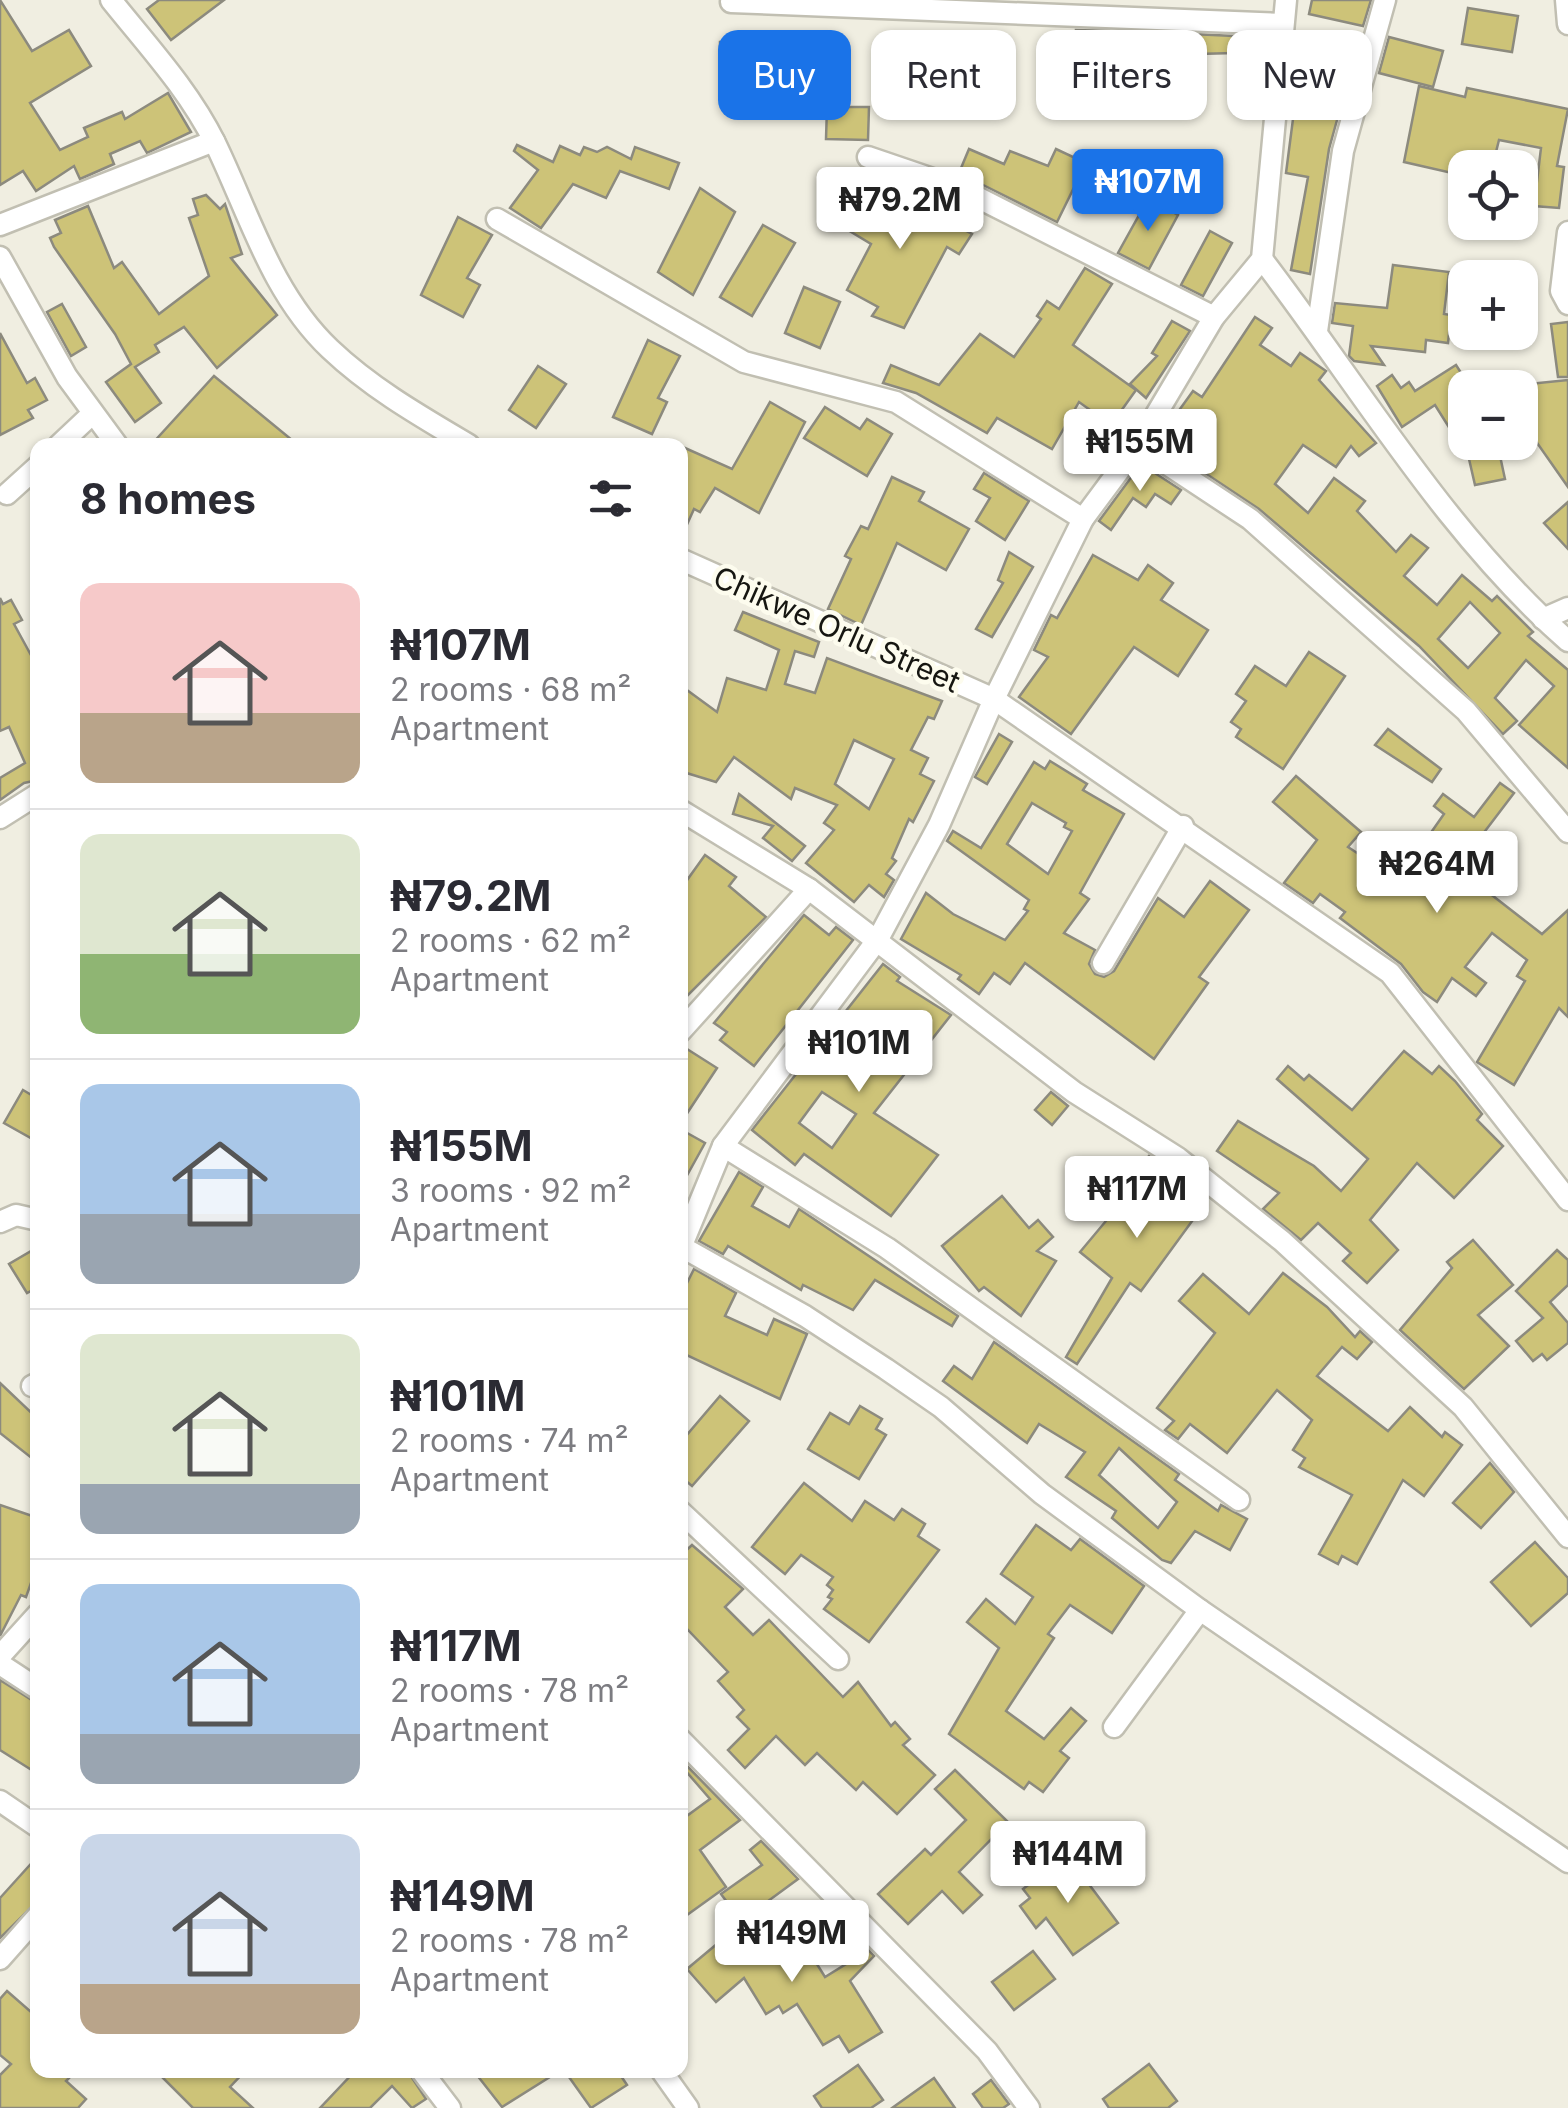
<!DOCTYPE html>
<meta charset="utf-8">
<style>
body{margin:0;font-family:Inter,sans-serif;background:#f7f7f7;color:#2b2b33;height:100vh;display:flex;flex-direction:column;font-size:38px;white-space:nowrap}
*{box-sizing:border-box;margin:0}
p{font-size:32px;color:#7c7c81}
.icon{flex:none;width:55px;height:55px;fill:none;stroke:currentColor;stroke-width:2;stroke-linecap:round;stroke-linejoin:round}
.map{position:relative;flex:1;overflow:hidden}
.details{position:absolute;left:30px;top:438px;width:658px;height:1640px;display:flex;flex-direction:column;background:#fff;border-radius:20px;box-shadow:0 2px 8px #0004}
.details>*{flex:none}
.top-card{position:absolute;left:718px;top:30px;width:700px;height:90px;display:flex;gap:20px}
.tools{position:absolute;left:1448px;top:150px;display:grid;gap:20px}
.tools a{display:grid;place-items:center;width:90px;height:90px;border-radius:20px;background:#fff;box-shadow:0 2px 8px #0004;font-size:50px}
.price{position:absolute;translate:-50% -85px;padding:0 22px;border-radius:10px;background:#fff;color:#222;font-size:32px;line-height:65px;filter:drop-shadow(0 2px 5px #0008)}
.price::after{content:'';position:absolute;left:50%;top:60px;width:30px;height:22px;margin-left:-15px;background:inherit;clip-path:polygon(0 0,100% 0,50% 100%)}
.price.on{background:#1a73e8;color:#fff}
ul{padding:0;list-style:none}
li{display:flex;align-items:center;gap:30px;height:250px;padding:0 50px}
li+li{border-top:2px solid #e1e1e2}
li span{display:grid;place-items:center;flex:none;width:280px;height:200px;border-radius:20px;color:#555}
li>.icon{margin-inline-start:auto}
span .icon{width:120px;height:120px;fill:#fffc;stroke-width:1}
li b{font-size:42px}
h2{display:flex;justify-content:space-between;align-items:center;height:120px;padding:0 50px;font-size:42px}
.chip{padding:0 35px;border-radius:20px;background:#fff;box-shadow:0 2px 8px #0004;font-size:35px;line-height:90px}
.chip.on{background:#1a73e8;color:#fff}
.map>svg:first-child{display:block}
.building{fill:#cdc378;stroke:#8c8a7e;stroke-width:2.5;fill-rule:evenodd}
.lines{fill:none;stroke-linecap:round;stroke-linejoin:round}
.street-casing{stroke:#c1bfb2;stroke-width:25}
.street{stroke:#fff;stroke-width:20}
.labels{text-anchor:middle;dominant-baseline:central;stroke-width:9;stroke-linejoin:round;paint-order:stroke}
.street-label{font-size:30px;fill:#161611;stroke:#fdfcee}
</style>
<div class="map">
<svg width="1568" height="2108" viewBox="0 0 1568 2108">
<rect width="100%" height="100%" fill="#f0eee1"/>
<g class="building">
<path d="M0,0l32,51 37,-21 22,36 -61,37 30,47 28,-13 -4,-9 38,-16 3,7 43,-26 23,39 -44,21 -7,-12 -30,13 4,10 -34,15 -6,-13 -38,25 -13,-20 -23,14z"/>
<path d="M159,0h65l-53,40 -24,-31z"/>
<path d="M1312,0h59l-8,26 -54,-12z"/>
<path d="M1468,8l50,8 -6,36 -50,-8z"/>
<path d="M1076,30l33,1v6l39,-5 86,4v17l-75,2 6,48 -85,8z"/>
<path d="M1389,37l54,14 -10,36 -54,-14z"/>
<path d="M751,40l3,20 -34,3v-21z"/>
<path d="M1300,65l50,8 -21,76 -19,125 -19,-4 17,-93 -22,-4z"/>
<path d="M1419,86l46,11 2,-9 101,21 -11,57 7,1 -5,41 -25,-2 7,-58 -42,-8 -7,28h-27v8l-61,-14z"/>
<path d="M827,107h42l-1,33 -42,-1z"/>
<path d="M517,145l36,17 7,-16 20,9 4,-8 13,5 10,-5 24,12 4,-12 44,16 -10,26 -49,-18 -14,27 -33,-14 -32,44 -31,-20 28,-38 -24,-19z"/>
<path d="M969,149l35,15 6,-13 38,15 8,-17 30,14 -29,59 -98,-49z"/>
<path d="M700,188l35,24 -42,83 -35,-23z"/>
<path d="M863,192l57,34 19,-30 31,13 -11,18 13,7 -13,20 -12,-7 -43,81 -32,-12 6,-9 -31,-17 24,-46 -38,-23 12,-28 12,8z"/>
<path d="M206,195l14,14 5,-5 17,50 -11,4 46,57 -60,53 -33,-41 -29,18 4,7 -24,15 26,36 -26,19 -29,-40 25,-18 -16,-30 -61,-87 -4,-9 11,-5 -6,-13 33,-14 26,62 8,-6 37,52 50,-38 -20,-58 9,-3 -5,-16z"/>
<path d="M1148,199l30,16 -29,54 -31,-16z"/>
<path d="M458,217l34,18 -25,43 13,7 -17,32 -42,-22z"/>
<path d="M763,225l32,18 -43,73 -32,-19z"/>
<path d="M1210,231l22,12 -29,53 -22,-11z"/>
<path d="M1393,265l56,7 -5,42 7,1 -3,28 -22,-3 -1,12 -54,-6 13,19 -30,-4 -5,-5 4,-30 -21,-3 3,-20 52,5z"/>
<path d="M1085,268l27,16 -39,61 63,45 -25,35 -32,-23 -27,47 -55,-31 -10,15 -71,-40 -33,-10 8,-18 48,20 41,-51 34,23 27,-38 -4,-3 10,-15 12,8z"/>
<path d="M804,287l36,15 -20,46 -35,-15z"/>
<path d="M62,304l24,43 -15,9 -24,-44z"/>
<path d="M1255,317l17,11 -12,17 31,21 9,-13 26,18 -7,9 57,63 -17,13 -8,-10 -15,21 -33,-22 -28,39 33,29 26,-35 31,23 -8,10 39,41 15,-17 17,13 -24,28 33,29 25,-30 30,26 5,-5 36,36 -5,4 40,34v98l-49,-43 35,-39 -28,-26 -31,38 22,23 -14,13 -84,-88 -160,-137 -102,-68 36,-50 9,6zM1470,602l30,31 -32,35 -30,-29z"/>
<path d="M1172,321l18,10 -44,67 -16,-14 27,-28 -5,-3z"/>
<path d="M1568,322v55h-10l-7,-53z"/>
<path d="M0,333l27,50 8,-5 12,22 -19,10 5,8 -33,17z"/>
<path d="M648,340l32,16 -22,42 9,4 -15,32 -39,-17z"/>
<path d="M1456,365l9,14v63h32l8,37 -30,6 -6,-26 -34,-54 -33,22 -25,-41 15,-11 9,13 8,-6 6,9z"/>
<path d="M538,366l28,18 -30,44 -27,-18z"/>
<path d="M214,376l84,69h-147z"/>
<path d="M1568,380v107l-35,-50 -13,2v-54z"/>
<path d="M770,402l35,20 -46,91 -44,-25 -15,24 -6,-3 -14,31v-80l5,-12 47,21z"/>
<path d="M825,407l35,22 7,-10 25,15 -25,42 -63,-38z"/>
<path d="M1141,464l40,26 -10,14 -16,-10 -9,13 -13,-9 -22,32 -12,-9z"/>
<path d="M984,473l45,28 -24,39 -29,-19 14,-23 -16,-9z"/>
<path d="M892,477l32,15 -5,9 50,28 -23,41 -49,-27 -36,82 -33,-16 23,-50 -6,-3 16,-30 7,3z"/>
<path d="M1568,502v47l-24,-26z"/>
<path d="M1009,552l24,15 -41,70 -16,-8 27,-46 -5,-3z"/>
<path d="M1093,555l45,25 10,-15 25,18 -12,17 47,30 -30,46 -44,-29 -63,87 -52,-37 29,-40 -14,-7 17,-35 6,3z"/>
<path d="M0,598l3,6 8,-4 11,20 -8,4 24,44v112l-14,3 -24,17v-22l25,-15 -16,-36 -9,4z"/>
<path d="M743,612l76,30 -5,15 -19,-6 -10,33 30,9 12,-35 115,43 -8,18 -6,-2 -17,33 17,8 -8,16 14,7 -21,41 -4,-3 -17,39 4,3 -10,13 8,6 -10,17 -15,-12 -15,17 -48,-39 28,-33 -10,-7 13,-18 -42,-17 -4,11 -57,-42 -18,25 -36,-11v-86l37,27 10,-34 39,12 13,-40 -44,-20zM854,740l40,19 -25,50 -34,-25z"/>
<path d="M1309,652l36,24 -62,93 -47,-32 5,-8 -10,-7 15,-21 -10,-7 19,-28 31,20z"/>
<path d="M1388,729l53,40 -9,13 -57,-37z"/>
<path d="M999,734l13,8 -25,42 -12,-7z"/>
<path d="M1050,761l37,23 -4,6 41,24 -44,79 9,6 -25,34 31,17 -6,14 6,10 9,3 10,-6 44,-73 26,19 26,-36 39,29 -50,67 9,6 -54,76 -129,-96 -15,21 -16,-11 -15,21 -21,-15 3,-4 -60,-36 25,-46 27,21 52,26 23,-29 -4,-2 5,-9 -82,-59 6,-10 28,17 53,-86 11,7zM1032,803l34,20 -2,4 8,4 -24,43 -41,-30z"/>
<path d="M1296,776l65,56 -13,15 70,46 17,-27 -19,-12 28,-40 -10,-8 9,-12 31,23 26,-34 14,10 -57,75 85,66 26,-24v107l-9,-9 -45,77 -37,-23 48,-81 -8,-5 10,-16 -35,-27 -27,34 21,16 -10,13 -24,-18 -15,24 -14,-10 -22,-28 -61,-46 5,-6 -25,-18 -7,9 -29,-20 33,-43 -44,-38z"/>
<path d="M739,794l66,52 -13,15 -29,-23 10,-12 -40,-12z"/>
<path d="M705,855l31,22 -7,9 37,31 -86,86v-113z"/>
<path d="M804,915l25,20 7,-8 17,13 -99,126 -34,-26 7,-8 -13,-9z"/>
<path d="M883,964l17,13 -3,4 54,34 -77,98 64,42 -47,61 -87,-62 -9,11 -43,-35zM822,1092l34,22 -24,34 -33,-25z"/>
<path d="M687,1049l30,19 -37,56v-65z"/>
<path d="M1404,1051l28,23 7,-8 16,15 27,33 -5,6 26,26 -49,52 -37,-35 -47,57 28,30 -31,33 -24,-22 8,-8 -33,-30 -17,17 -38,-31 16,-16 -62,-42 21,-30 76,45 27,25 27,-32 -91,-80 11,-13 16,14 5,-5 43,35z"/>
<path d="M23,1090l15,9v43l-34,-19z"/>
<path d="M1051,1092l17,14 -16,19 -17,-15z"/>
<path d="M680,1129l25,14 -25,45z"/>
<path d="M1149,1156l57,46 -65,89 -11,-8 -53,81 -11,-7 46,-79 -32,-26 67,-80 -7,-6z"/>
<path d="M739,1172l24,15 -11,19 37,21 10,-18 159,107 -6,10 -77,-46 -22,30 -50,-25 -2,5 -73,-44 -5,8 -24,-13z"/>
<path d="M1002,1196l27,32 9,-8 15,17 -16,14 19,10 -35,55 -37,-29 -5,4 -37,-45z"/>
<path d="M1473,1240l40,45 -35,30 31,31 -45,43 -64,-59 52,-62 -5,-6z"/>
<path d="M38,1247v40l-11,6 -18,-29z"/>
<path d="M1557,1250l11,10v25l-18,17 18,21v20l-21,17 -5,-6 -9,7 -17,-20 27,-23 -27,-27z"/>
<path d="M694,1269l42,24 -11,23 42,19 7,-16 33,15 -27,65 -100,-47v-55z"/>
<path d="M1283,1273l44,34 28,30 5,-6 12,11 -15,17 -15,-12 -25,29 71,55 22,-24 32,30 3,-5 17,13 -38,51 -21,-16 -46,84 -15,-8 -4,8 -19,-10 33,-59 -53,-28 6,-9 -12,-8 19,-30 -35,-30 -50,63 -37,-29 -12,15 -13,-9 9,-9 -17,-13 58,-75 -36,-32 24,-27 46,40z"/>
<path d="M994,1342l185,132 -4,6 43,31 3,-6 26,14 -17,31 -35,-19 -24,32 -9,-3 -50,-42 4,-7 -50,-34 19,-25 -46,-28 -12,19 -84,-62 11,-15 18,13zM1119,1448l58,54 -19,26 -59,-53z"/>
<path d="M0,1383l38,36v44l-38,-30z"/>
<path d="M720,1396l29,25 -57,65 -12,-10v-33z"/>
<path d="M860,1406l22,13 -6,10 10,6 -27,44 -51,-30 22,-36 19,11z"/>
<path d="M1490,1463l24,29 -33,36 -28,-25z"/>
<path d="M804,1483l48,38 13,-20 29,19 8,-11 23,15 -7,12 21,14 -70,92 -45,-33 8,-10 -4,-2 5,-7 -6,-5 6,-8 -32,-22 -16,19 -33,-27z"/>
<path d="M0,1505l38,13v36l-6,14 4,1 -10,28 -5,-2 -21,41z"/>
<path d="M1036,1525l35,25 9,-11 64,47 -32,47 -42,-28 -22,29 6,4 -48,73 38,28 27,-31 15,13 -26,30 9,7 -26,34 -14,-10 -5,7 -75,-55 50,-86 -32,-26 19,-23 29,25 18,-27 -32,-23z"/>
<path d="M1535,1542l33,36v15l-37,33 -40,-44z"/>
<path d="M692,1545l51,44 -18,18 28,28 16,-15 74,77 15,-15 33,44 4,-4 15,17 -7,6 32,30 -38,39 -34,-32 -7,8 -39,-37 -12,12 -29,-29 -31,32 -17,-18 21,-21 -12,-12 7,-7 -26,-29 10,-9 -40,-42 -8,8v-82z"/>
<path d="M0,1680l38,24v70l-38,-24z"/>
<path d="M687,1766l53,54 -40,30 26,37 -46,33v-99l30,-22 -26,-30z"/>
<path d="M955,1770l53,52 -49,50 23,23 -19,18 -21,-22 -34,33 -30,-30 47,-45 6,6 35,-35 -31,-31z"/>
<path d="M761,1841l37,38 -57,42 -20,-27 41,-29 -12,-15z"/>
<path d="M1067,1855l51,68 -45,32 -27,-37 -10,10 -16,-22 10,-8 -7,-9z"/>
<path d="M38,1856v45l-38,37v-40z"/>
<path d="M742,1923l34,40 29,-18 20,32 34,-21 -11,-10 9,-8 17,18 -24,25 32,51 -33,20 -10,-16 -16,9 -26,-41 -14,9 -4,-7 -13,8 -22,-36 -28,24 -29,-33z"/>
<path d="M1033,1951l22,28 -41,31 -22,-28z"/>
<path d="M7,1991l31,27v52h39l-11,11 20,18 -8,9h-78v-33l11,-11 -11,-9v-56z"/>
<path d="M1149,2064l28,37 -9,7h-59l-6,-9z"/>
<path d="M858,2065l25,35 -12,8h-49l-8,-12z"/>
<path d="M155,2070h91l-16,17 23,21h-60z"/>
<path d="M356,2070h51l19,29 -14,9 -20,-22 -22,22h-50z"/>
<path d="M473,2070h88l-59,37z"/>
<path d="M564,2070h53l10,15 -36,23z"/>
<path d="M934,2078l21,30h-63z"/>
<path d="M991,2080l18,24 -6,4h-20l-10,-14z"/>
</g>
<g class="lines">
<g class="street-casing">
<g id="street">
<path d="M111,0c36,45 78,90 104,143 34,70 56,150 115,206 41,39 90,67 139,96"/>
<path d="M1566,0l2,24"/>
<path d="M731,2l551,22"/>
<path d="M868,157l91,31 255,129"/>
<path d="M497,219l247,143 152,40 187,117"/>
<path d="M0,225l214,-84"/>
<path d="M1568,232l-7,59 7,13"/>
<path d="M0,257l67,120 50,68"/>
<path d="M1262,259c98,128 184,275 306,382"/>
<path d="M1317,331l26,-180 42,-151"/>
<path d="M59,445l33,-31"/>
<path d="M1138,445l112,74 216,192 102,121"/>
<path d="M7,494l31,-28"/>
<path d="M680,559l314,140 396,274 178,227"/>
<path d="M1543,619l25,-11"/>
<path d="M680,810l129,79 265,203 104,66 104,83 181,166 105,130"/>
<path d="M0,818l38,-24"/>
<path d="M1103,963l80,-137"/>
<path d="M680,1032l129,-143"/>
<path d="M723,1146l164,102 352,252"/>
<path d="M0,1222l16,-7 22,5"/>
<path d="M682,1247l123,69 81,53 55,38 101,87 158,116 368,252"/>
<path d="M680,1250l43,-104 155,-207 61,-114 55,-126 89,-180 55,-74 76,-128 48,-58 24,-259"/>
<path d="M32,1386l6,-3"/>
<path d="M680,1511l158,148"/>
<path d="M0,1656l38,-42"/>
<path d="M0,1664l38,25"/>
<path d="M1114,1727l86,-117"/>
<path d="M680,1739l307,312 42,57"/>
<path d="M0,1801l38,26"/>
<path d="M0,1959l38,-43"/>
<path d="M421,2070l29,38"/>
<path d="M661,2070l27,38"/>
</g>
</g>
<use href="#street" class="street"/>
</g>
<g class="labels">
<g class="street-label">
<text transform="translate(837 629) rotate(24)">Chikwe Orlu Street</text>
</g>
</g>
</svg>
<div class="tools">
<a><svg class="icon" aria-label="locate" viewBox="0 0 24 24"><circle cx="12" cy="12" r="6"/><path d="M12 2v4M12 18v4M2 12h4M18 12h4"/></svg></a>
<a>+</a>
<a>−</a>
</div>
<b class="price on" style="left:1148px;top:234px">₦107M</b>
<b class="price" style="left:900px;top:252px">₦79.2M</b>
<b class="price" style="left:1140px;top:494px">₦155M</b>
<b class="price" style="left:1437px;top:916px">₦264M</b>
<b class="price" style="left:859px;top:1095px">₦101M</b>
<b class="price" style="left:1137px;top:1241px">₦117M</b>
<b class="price" style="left:1068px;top:1906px">₦144M</b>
<b class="price" style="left:792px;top:1985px">₦149M</b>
<div class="top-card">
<a class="chip on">Buy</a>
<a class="chip">Rent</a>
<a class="chip">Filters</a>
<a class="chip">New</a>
</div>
<section class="details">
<h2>8 homes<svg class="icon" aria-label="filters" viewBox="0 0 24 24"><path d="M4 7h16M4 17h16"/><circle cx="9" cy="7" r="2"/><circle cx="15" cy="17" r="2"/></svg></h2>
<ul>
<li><span style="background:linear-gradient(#f6c9c9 65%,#b9a48a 0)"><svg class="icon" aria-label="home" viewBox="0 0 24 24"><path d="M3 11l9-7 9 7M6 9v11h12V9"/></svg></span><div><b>₦107M</b><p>2 rooms · 68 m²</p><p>Apartment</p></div></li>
<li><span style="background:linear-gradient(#dfe7d0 60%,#8fb573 0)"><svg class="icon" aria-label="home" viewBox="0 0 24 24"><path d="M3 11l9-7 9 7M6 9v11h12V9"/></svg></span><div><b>₦79.2M</b><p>2 rooms · 62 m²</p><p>Apartment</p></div></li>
<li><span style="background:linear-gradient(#a9c7e8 65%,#9aa5b1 0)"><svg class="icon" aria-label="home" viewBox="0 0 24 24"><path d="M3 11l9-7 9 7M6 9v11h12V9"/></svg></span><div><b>₦155M</b><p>3 rooms · 92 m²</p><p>Apartment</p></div></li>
<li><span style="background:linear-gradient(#dfe7d0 75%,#9aa5b1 0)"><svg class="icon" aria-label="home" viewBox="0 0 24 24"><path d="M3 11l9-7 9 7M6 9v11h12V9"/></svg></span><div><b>₦101M</b><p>2 rooms · 74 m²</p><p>Apartment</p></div></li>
<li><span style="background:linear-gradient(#a9c7e8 75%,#9aa5b1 0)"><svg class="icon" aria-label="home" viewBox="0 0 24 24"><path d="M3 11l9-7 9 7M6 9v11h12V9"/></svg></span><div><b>₦117M</b><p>2 rooms · 78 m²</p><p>Apartment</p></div></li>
<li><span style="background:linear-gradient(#c9d6e8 75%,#b9a48a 0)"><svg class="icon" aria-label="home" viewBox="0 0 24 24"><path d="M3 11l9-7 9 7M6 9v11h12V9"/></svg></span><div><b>₦149M</b><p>2 rooms · 78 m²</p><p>Apartment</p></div></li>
</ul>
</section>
</div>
